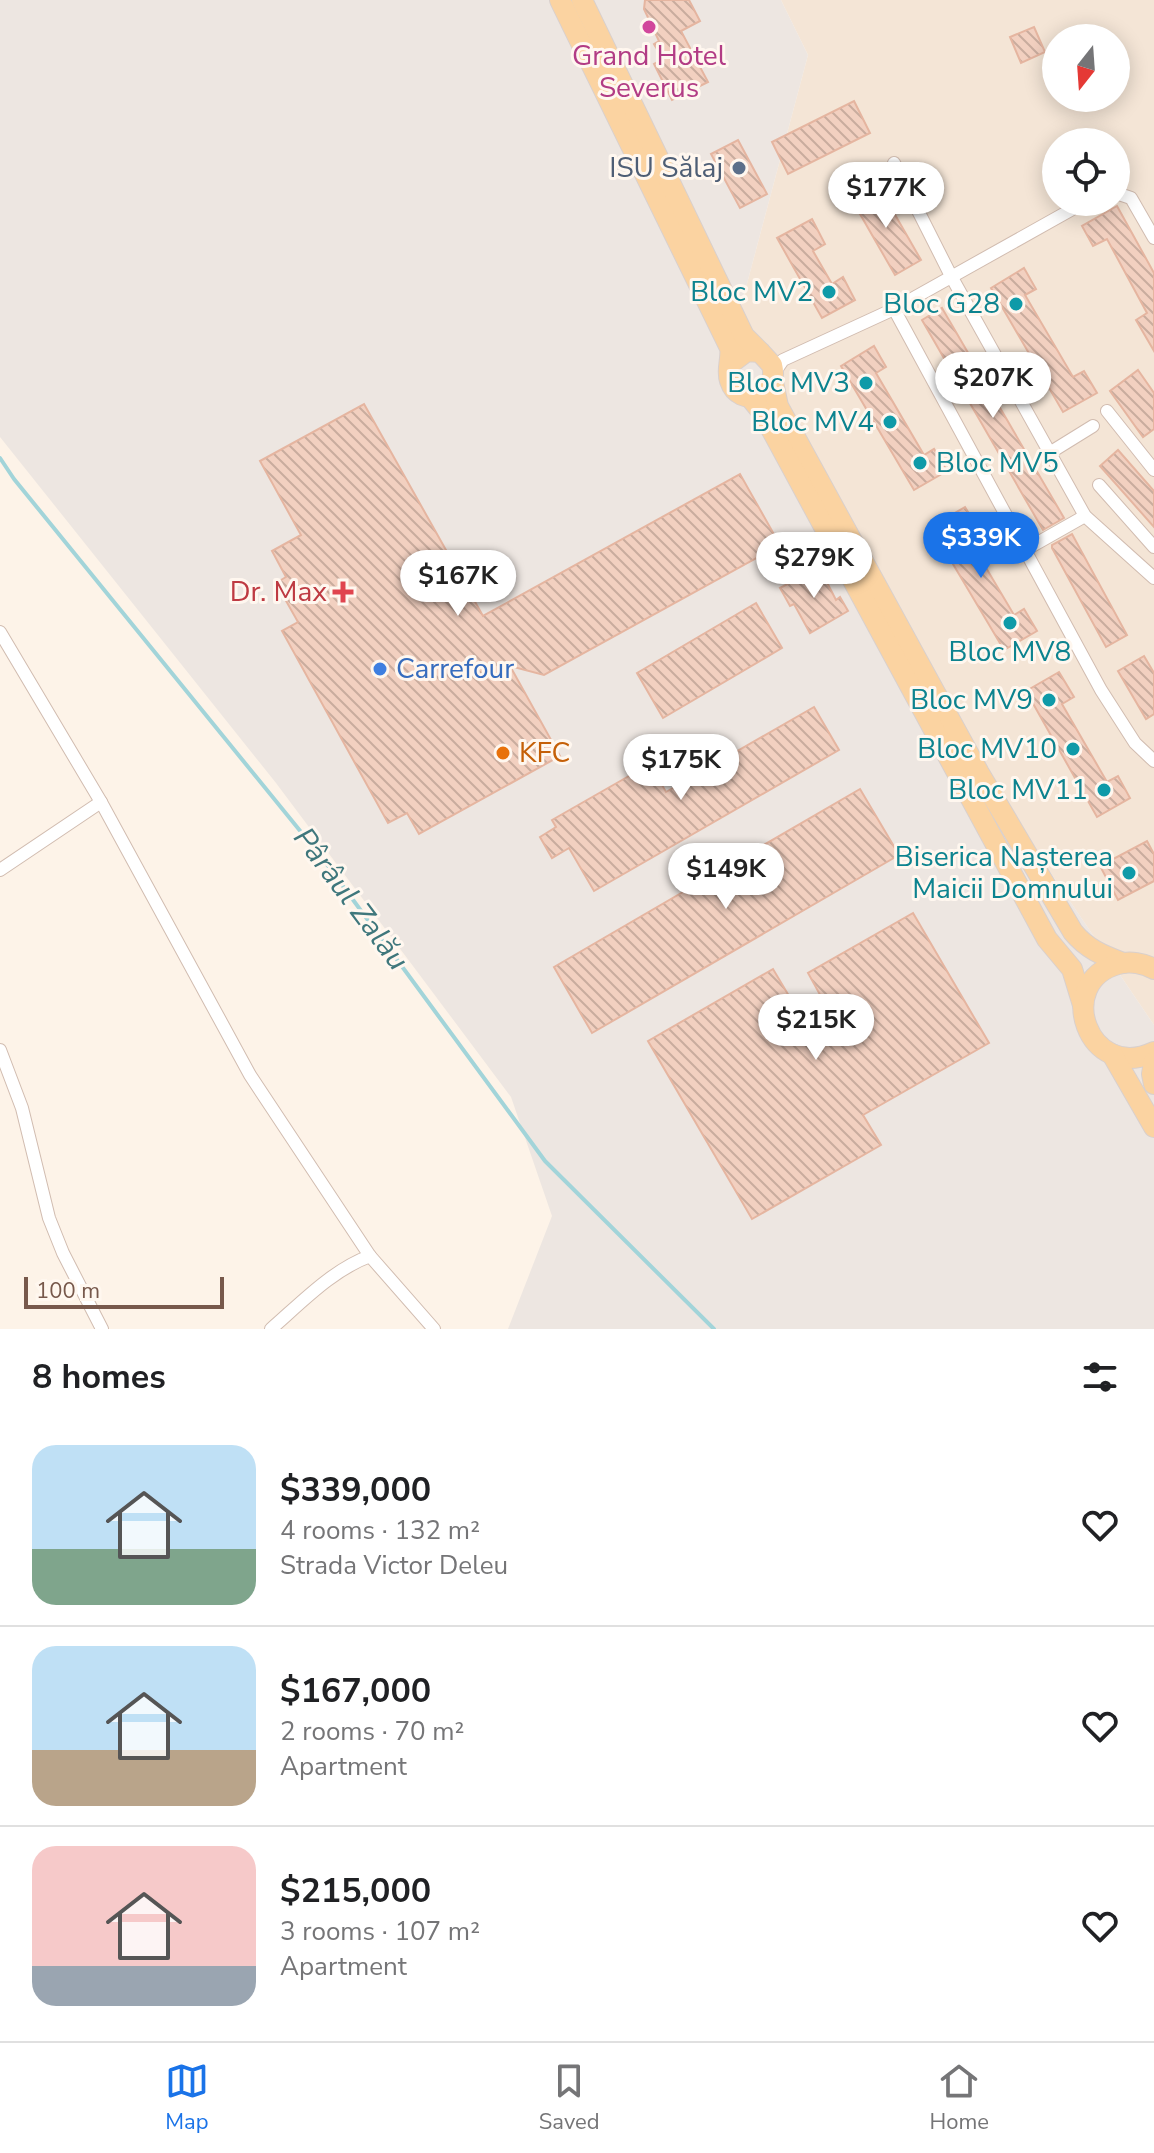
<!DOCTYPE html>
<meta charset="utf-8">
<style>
body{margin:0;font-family:"Nunito Sans",sans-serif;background:#f2f2f2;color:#202124;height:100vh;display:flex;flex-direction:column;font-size:30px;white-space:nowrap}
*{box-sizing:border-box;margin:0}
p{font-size:26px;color:#757577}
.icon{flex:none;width:44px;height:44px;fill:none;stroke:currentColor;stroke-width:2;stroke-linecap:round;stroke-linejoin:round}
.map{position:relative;height:1329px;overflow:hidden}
.side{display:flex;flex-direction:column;background:#fff;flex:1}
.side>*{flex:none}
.needle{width:52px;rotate:197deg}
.buttons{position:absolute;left:1042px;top:24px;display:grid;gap:16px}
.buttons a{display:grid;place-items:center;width:88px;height:88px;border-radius:50%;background:#fff;box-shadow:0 4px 20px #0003;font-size:40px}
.scale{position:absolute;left:24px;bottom:20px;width:200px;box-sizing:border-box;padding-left:8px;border:4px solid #77584b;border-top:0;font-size:22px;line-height:28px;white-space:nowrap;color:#77584b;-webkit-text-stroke:6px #fff7ef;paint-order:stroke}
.price{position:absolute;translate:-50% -68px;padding:0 18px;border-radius:28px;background:#fff;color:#222;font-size:26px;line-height:52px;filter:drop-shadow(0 2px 4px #0008)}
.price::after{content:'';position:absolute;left:50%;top:48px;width:24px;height:18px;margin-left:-12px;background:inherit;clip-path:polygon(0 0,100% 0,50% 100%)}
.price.selected{background:#1a73e8;color:#fff}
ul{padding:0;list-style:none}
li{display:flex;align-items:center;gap:24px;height:200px;padding:0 32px}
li+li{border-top:2px solid #e0e0e0}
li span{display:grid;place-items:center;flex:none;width:224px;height:160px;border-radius:24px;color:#555}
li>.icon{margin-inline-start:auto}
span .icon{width:96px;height:96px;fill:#fffc;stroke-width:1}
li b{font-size:34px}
h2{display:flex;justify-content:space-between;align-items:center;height:96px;padding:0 32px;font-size:34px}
.tabs{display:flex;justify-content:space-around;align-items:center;height:112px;border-top:2px solid #e0e0e0;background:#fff;font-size:22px;color:#757577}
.tabs a{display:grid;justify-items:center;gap:4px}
.tabs .selected{color:#1a73e8}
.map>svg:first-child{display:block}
.residential{fill:#f4e5d6;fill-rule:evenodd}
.industrial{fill:#ede6e1}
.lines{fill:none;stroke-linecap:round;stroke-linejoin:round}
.stream{stroke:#a2d4d9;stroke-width:4}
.building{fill:url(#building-back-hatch);stroke:#e5b5a0;stroke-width:2}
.minor-casing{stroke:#d1bcb0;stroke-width:14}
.primary-casing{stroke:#d9d0cd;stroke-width:22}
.minor{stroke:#fff;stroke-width:12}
.primary{stroke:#fbd3a1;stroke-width:20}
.hotel-dot{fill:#d1479c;stroke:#fff7ef;stroke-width:3}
.service-dot{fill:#5c6f8a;stroke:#fff7ef;stroke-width:3}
.culture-dot{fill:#0f9aa8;stroke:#fff7ef;stroke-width:3}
.health-dot{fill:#e0444e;stroke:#fff7ef;stroke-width:3}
.shop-dot{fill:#3f7fe0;stroke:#fff7ef;stroke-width:3}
.food-dot{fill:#e8710a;stroke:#fff7ef;stroke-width:3}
.labels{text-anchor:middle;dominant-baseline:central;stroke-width:6;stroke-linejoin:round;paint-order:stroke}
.hotel-label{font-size:28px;fill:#b23c85;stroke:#fff7ef}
.service-label{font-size:28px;fill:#4e5e75;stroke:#fff7ef;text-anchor:end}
.culture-label{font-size:28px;fill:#0d838f;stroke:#fff7ef;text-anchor:end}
.health-label{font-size:28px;fill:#be3a42;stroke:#fff7ef;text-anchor:end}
.shop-label{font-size:28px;fill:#366cbe;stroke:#fff7ef;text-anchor:start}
.food-label{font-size:28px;fill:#c56008;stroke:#fff7ef;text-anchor:start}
.water-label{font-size:30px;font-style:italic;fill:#3f777c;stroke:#fff7ef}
</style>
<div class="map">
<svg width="1154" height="1329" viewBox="0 0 1154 1329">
<defs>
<pattern id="building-back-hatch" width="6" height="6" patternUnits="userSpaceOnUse" patternTransform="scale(2)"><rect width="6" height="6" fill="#f2d0c0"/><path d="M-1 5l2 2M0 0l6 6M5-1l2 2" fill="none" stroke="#c9ac9e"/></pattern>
</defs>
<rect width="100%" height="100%" fill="#fdf3e8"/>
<path class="residential" d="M781,0h373v1025l-186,-274 -231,-430 71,-266zM1056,38h60v60h-60zM1056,142h60v60h-60z"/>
<path class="industrial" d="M0,0h781l27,55 -71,266 231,430 186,274v304h-646l44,-113 -41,-119 -235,-314 -276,-346z"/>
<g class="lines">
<path class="stream" d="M0,458l14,21 309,380 222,302 169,168"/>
</g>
<g class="building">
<path d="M645,0h44l11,21 -19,10 27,51 -36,18 -18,-36 9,-5 -9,-15 5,-3 -15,-32z"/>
<path d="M1034,27l11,25 -24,11 -11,-26z"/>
<path d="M854,101l16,32 -82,41 -16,-32z"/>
<path d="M738,140l29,54 -27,14 -29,-54z"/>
<path d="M878,185l43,75 -26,15 -43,-75z"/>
<path d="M1117,206l37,67v78l-18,-31 11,-7 -40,-74 -14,7 -11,-20z"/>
<path d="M812,219l13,25 -12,7 19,33 11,-7 12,23 -33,18 -45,-80z"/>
<path d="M1024,268l12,21 -11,6 48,82 11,-6 13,22 -34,19 -72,-124z"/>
<path d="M942,308l122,210 -21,12 -121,-210z"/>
<path d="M874,346l12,21 -10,6 48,82 10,-6 13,22 -33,19 -73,-124z"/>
<path d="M1138,370l16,23v36l-11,8 -33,-46z"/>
<path d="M364,404l119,212 257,-142 40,71 -236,130 -34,-9 50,90 -141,78 -12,-21 -19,10 -106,-192 16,-9 -22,-39 10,-6 -14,-26 29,-16 -41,-74z"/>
<path d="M1118,450l36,41v36l-54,-61z"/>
<path d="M965,507l12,20 -11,7 48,81 10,-6 13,22 -33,19 -73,-123z"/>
<path d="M1072,534l55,101 -21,12 -54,-99v-3z"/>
<path d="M819,567l17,33 4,-3 8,14 -38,22 -16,-29 -4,2 -10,-18z"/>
<path d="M756,603l26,45 -119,70 -26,-45z"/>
<path d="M1144,656l10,17v41l-8,5 -28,-48z"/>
<path d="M1059,672l15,25 -12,7 45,78 11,-6 12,22 -33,19 -71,-126z"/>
<path d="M814,707l25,43 -245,141 -25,-43 -17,10 -12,-21 16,-10 -4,-7 98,-56 16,28z"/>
<path d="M860,789l39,66 -307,178 -38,-66z"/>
<path d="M1147,841l7,13v27l-36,19 -18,-34z"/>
<path d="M913,913l76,130 -126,72 18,30 -129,74 -104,-178 125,-72 38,64 23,-13 -26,-47z"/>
</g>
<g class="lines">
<g class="minor-casing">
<g id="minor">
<path d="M894,163l57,113 134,240 69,62"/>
<path d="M1116,193l15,5 23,40"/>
<path d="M894,309l207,381 34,53 19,18"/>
<path d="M774,373l9,-13 111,-51 191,-107"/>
<path d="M1107,411l47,59"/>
<path d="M1051,452l42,-26"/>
<path d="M1099,485l55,62"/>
<path d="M1025,550l60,-34"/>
<path d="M0,632l101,170 149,273 120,181 64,73"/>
<path d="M0,870l101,-68"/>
<path d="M0,1050l22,58 27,110 14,35 39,76"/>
<path d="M271,1329c30,-26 61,-59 99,-73"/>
</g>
</g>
<g class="primary-casing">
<g id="primary">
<path d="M560,0l170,348c2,11 -4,22 0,33 9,28 50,16 42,-16l-12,-13 -13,-1 -16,12"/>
<path d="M582,0l162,336 16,16"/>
<path d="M773,382l5,24 201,367 94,159c14,17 29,23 50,31"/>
<path d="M749,396l13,16 285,527 25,30 11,36"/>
<path d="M1154,969c-10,-6 -24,-8 -36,-5 -65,18 -30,119 36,88"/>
<path d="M1112,1054l42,73"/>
<path d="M1154,1062l-2,12 2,10"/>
</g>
</g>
<use href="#minor" class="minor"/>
<use href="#primary" class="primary"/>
</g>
<circle class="hotel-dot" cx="649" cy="27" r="8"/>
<circle class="service-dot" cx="739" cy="168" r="8"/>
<g class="culture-dot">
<circle cx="829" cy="292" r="8"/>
<circle cx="1016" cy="304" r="8"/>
<circle cx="866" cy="383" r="8"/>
<circle cx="890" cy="422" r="8"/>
<circle cx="920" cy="463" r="8"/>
<circle cx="1010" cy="623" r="8"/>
<circle cx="1049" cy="700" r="8"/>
<circle cx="1073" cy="749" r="8"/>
<circle cx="1104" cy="790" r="8"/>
<circle cx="1129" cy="873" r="8"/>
</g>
<path class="health-dot" d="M339 580h8v8h8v8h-8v8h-8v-8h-8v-8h8z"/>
<circle class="shop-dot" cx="380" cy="669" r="8"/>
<circle class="food-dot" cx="503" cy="753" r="8"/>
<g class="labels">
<g class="hotel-label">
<text x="649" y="56">Grand Hotel<tspan x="649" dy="32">Severus</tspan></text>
</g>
<g class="service-label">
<text x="723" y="168">ISU Sălaj</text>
</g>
<g class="culture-label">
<text x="813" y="292">Bloc MV2</text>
<text x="1000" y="304">Bloc G28</text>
<text x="850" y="383">Bloc MV3</text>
<text x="874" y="422">Bloc MV4</text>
<text x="936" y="463" text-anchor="start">Bloc MV5</text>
<text x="1010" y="652" text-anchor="middle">Bloc MV8</text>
<text x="1033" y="700">Bloc MV9</text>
<text x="1057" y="749">Bloc MV10</text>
<text x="1088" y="790">Bloc MV11</text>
<text x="1113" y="857">Biserica Nașterea<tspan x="1113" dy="32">Maicii Domnului</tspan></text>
</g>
<g class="health-label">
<text x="327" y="592">Dr. Max</text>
</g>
<g class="shop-label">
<text x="396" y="669">Carrefour</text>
</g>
<g class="food-label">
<text x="519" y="753">KFC</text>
</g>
<g class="water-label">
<text transform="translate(351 899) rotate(53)">Pârâul Zalău</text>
</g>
</g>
</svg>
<div class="buttons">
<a><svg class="needle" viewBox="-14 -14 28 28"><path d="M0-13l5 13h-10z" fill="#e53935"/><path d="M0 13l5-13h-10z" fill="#757577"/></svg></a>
<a><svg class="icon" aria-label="locate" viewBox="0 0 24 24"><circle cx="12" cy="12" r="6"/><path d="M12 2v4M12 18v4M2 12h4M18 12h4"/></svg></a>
</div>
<div class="scale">100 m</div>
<b class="price" style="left:886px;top:230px">$177K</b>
<b class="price" style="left:993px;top:420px">$207K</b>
<b class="price selected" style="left:981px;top:580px">$339K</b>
<b class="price" style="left:814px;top:600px">$279K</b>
<b class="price" style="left:458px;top:618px">$167K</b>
<b class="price" style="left:681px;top:802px">$175K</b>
<b class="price" style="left:726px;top:911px">$149K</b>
<b class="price" style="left:816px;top:1062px">$215K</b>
</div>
<section class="side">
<h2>8 homes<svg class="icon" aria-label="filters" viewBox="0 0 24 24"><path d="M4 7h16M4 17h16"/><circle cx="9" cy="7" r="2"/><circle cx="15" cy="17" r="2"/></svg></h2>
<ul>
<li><span style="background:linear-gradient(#bfe0f5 65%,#7fa58c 0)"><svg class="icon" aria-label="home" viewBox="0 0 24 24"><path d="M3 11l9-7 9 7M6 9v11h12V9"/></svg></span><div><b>$339,000</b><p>4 rooms · 132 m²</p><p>Strada Victor Deleu</p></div><svg class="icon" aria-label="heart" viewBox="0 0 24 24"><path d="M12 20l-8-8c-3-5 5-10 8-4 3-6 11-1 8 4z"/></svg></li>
<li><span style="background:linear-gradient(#bfe0f5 65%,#b9a48a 0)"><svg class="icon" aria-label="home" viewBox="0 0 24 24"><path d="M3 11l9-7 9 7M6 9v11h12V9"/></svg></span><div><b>$167,000</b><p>2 rooms · 70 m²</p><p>Apartment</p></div><svg class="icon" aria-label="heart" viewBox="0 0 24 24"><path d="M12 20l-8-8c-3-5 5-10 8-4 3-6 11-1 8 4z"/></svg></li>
<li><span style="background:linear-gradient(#f6c9c9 75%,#9aa5b1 0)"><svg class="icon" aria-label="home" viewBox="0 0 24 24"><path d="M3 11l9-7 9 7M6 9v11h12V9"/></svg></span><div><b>$215,000</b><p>3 rooms · 107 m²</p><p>Apartment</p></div><svg class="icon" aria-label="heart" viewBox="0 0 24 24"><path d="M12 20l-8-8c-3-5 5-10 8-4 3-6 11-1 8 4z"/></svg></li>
</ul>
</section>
<nav class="tabs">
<a class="selected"><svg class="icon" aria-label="map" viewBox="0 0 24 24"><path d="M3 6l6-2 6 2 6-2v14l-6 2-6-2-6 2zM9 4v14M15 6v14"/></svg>Map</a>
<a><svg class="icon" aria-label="saved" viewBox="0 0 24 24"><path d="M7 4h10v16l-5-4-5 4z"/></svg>Saved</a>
<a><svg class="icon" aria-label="home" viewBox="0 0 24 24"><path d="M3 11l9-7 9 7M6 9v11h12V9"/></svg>Home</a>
</nav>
